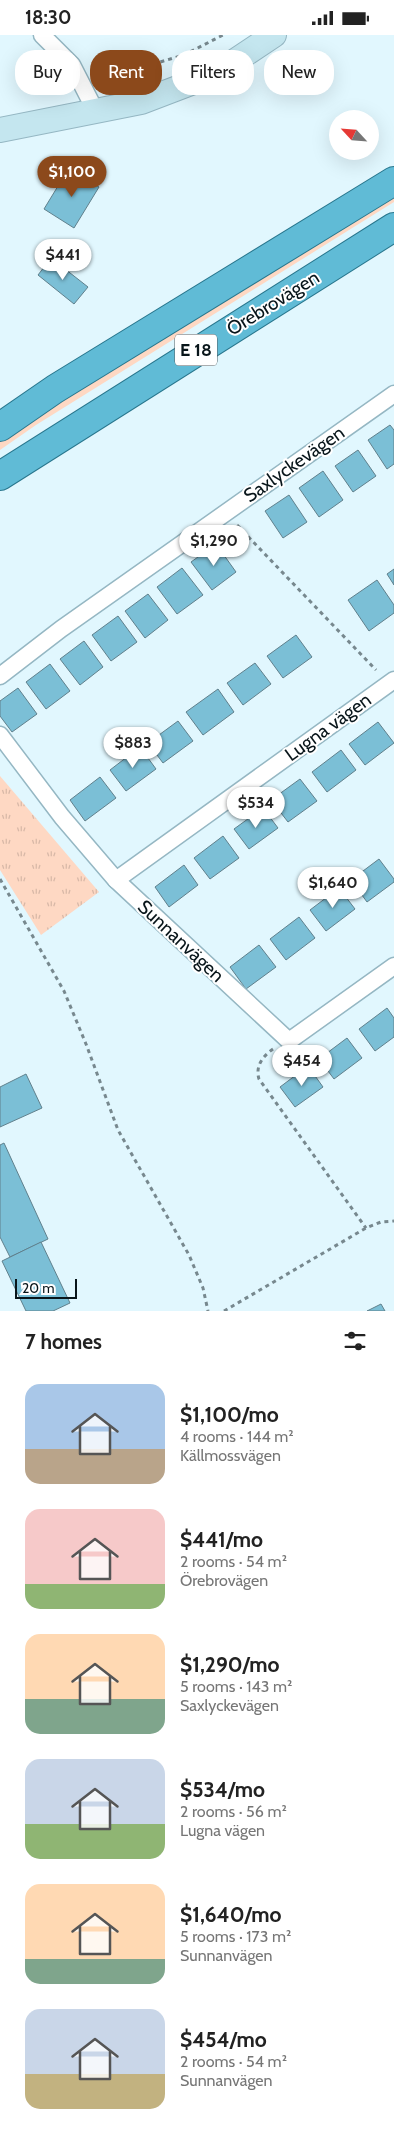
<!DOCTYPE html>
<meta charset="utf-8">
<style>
body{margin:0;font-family:Cabin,sans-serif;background:#f6f6f6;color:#222;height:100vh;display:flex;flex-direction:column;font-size:19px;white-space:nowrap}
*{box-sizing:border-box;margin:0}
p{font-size:16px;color:#767676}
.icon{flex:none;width:28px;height:28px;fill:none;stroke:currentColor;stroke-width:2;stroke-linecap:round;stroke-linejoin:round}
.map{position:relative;height:1276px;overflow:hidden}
.sheet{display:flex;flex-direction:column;background:#fff;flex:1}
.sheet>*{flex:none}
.guide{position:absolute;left:15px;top:15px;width:365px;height:45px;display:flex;gap:10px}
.needle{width:32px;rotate:296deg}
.fabs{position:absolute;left:329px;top:75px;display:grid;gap:10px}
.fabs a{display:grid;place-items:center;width:50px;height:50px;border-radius:50%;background:#fff;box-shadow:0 5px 20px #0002;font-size:25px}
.scale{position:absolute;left:15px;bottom:12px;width:62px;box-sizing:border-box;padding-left:5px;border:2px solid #08151a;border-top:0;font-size:14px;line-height:18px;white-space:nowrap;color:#08151a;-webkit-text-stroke:4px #fff;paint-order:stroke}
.price{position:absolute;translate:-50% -42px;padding:0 11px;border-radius:18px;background:#fff;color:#222;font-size:16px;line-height:32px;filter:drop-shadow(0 1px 2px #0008)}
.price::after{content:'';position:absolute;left:50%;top:30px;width:15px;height:11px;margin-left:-8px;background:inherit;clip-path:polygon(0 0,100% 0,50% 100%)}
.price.selected{background:#8c491b;color:#fff}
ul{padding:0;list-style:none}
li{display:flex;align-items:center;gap:15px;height:125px;padding:0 25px}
li span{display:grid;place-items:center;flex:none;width:140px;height:100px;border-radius:15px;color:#555}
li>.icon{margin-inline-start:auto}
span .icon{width:60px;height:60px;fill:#fffc;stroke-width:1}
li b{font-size:21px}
h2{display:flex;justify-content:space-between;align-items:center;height:60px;padding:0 25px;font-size:21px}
.chip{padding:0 18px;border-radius:20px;background:#fff;box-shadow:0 5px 20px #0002;font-size:18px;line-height:45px}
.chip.selected{background:#8c491b;color:#fff}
.status{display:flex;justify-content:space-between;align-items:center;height:35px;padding:0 25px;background:#fff;direction:ltr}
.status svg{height:14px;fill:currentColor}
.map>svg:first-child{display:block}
.grass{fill:#fed8c3}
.park{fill:url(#park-tufts)}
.building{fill:#7bbfd6;stroke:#60808c}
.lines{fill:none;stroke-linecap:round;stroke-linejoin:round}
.minor-casing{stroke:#95b7c3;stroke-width:19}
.secondary-casing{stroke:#95b7c3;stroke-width:26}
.trunk-casing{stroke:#28768d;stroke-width:30}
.path{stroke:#77888e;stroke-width:3;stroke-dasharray:4 4;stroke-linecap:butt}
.minor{stroke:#fff;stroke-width:16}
.secondary{stroke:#c4e6ef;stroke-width:24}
.trunk{stroke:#60bbd6;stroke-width:28}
.labels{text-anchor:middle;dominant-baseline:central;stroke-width:4;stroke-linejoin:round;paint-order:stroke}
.shield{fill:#fff;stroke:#525b5f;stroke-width:1}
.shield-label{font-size:18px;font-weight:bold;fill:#08151a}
.street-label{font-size:19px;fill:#08151a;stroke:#fff}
</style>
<div class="status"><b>18:30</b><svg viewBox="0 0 49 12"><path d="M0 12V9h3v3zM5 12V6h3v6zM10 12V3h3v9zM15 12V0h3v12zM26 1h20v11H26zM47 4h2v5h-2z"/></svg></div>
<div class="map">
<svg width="394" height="1276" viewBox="0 0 394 1276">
<defs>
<pattern id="park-tufts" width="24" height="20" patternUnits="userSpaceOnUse" patternTransform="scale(1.25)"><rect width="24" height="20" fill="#fed8c3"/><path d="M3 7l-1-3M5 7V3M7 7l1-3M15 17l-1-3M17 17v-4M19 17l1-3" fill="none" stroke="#d8b8a7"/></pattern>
</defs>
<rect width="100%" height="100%" fill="#e1f7fe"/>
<path class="grass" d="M394,155v12l-358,223 -36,25v-13z"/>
<path class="park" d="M0,741l99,116 -58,43 -41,-65z"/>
<g class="building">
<path d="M69,133l30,19 -25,41 -30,-19z"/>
<path d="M51,223l37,29 -14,17 -36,-29z"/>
<path d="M390,390l4,5v34l-7,5 -19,-29z"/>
<path d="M358,415l18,26 -23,16 -18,-26z"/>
<path d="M323,436l20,29 -24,17 -20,-29z"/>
<path d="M289,460l18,27 -24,16 -18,-27z"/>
<path d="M216,509l20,28 -24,18 -21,-28z"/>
<path d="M182,533l21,27 -26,19 -20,-27z"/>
<path d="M394,534v16l-7,-11z"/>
<path d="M377,545l17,25v8l-25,18 -21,-31z"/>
<path d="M148,559l20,26 -23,18 -20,-27z"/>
<path d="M118,581l19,26 -26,19 -19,-26z"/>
<path d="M296,600l16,22 -29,21 -16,-22z"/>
<path d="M84,606l19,26 -23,18 -20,-26z"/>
<path d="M255,628l16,21 -28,21 -16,-22z"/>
<path d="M50,629l20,27 -24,18 -20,-27z"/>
<path d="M18,653l19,26 -25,18 -12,-16v-15z"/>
<path d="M218,654l16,23 -31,23 -17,-23z"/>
<path d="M178,686l15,20 -30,22 -15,-20z"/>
<path d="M378,687l16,21 -29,22 -16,-21z"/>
<path d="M140,712l16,22 -30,22 -16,-21z"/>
<path d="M341,715l15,20 -29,22 -15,-20z"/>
<path d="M100,742l16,21 -31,23 -15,-21z"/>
<path d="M300,744l17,22 -29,21 -17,-22z"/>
<path d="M263,773l15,20 -29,21 -15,-20z"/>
<path d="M223,801l16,22 -29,21 -16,-21z"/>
<path d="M379,824l15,20v3l-27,20 -16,-22z"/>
<path d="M184,830l14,20 -29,22 -14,-20z"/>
<path d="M339,853l16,21 -29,22 -16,-21z"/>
<path d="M299,882l16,21 -29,22 -16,-21z"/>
<path d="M259,910l17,22 -30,22 -16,-22z"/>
<path d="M387,973l7,10v19l-19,14 -16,-22z"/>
<path d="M347,1003l15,20 -28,21 -15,-20z"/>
<path d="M308,1031l15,21 -28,20 -15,-20z"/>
<path d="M26,1039l16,34 -42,19v-40z"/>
<path d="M4,1108l44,96 -38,18 -10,-20v-92z"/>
<path d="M41,1207l29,61 -17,8h-27l-24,-50z"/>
<path d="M381,1269l4,7h-18z"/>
</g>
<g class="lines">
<g class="minor-casing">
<g id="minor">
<path d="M42,0l30,30 24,47"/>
<path d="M0,641l61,-47 333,-235"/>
<path d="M0,700l62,82 54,63 173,161 105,-75"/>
<path d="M116,845l278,-200"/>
</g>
</g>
<g class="secondary-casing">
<path id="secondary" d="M0,95l141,-28 76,-29 57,-38"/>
</g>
<g class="trunk-casing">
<g id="trunk">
<path d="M0,392l55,-38 339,-208"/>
<path d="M0,441l394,-249"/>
</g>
</g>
<g class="path">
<path d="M99,45l85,-25 39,-20"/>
<path d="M237,490l139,145"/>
<path d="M0,844l64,112 22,53 32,86 71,125 14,33 5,23"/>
<path d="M273,1014c-10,7 -18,17 -14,30l107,149"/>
<path d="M224,1276l142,-83 15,-6 13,-1"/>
</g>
<use href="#minor" class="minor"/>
<use href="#secondary" class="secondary"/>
<use href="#trunk" class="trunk"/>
</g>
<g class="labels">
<rect class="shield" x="175" y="299.5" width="42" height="31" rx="4"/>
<g class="shield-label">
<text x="196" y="315">E 18</text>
</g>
<g class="street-label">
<text transform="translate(273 268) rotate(-32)">Örebrovägen</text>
<text transform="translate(294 429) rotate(-35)">Saxlyckevägen</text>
<text transform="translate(328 692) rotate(-36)">Lugna vägen</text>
<text transform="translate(181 906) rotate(43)">Sunnanvägen</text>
</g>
</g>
</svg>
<div class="fabs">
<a><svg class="needle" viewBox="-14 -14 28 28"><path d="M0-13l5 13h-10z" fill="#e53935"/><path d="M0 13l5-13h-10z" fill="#767676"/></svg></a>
</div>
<div class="scale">20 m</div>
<b class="price selected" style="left:72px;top:163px">$1,100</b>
<b class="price" style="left:63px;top:246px">$441</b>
<b class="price" style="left:214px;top:532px">$1,290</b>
<b class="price" style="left:133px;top:734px">$883</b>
<b class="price" style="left:256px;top:794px">$534</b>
<b class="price" style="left:333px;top:874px">$1,640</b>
<b class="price" style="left:302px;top:1052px">$454</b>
<div class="guide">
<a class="chip">Buy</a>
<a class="chip selected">Rent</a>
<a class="chip">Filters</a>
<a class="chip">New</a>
</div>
</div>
<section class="sheet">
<h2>7 homes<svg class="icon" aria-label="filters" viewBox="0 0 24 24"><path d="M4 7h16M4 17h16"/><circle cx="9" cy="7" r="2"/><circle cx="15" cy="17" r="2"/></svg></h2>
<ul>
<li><span style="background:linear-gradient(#a9c7e8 65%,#b9a48a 0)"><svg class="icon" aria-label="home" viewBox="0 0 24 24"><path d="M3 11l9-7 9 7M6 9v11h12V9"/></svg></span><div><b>$1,100/mo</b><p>4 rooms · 144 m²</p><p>Källmossvägen</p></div></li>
<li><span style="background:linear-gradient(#f6c9c9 75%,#8fb573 0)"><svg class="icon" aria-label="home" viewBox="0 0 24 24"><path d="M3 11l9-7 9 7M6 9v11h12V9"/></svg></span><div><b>$441/mo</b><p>2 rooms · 54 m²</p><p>Örebrovägen</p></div></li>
<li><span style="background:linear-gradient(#ffd9b3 65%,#7fa58c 0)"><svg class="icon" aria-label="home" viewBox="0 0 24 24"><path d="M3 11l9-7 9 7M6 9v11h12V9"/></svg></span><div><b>$1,290/mo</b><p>5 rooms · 143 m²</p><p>Saxlyckevägen</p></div></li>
<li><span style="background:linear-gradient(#c9d6e8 65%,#8fb573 0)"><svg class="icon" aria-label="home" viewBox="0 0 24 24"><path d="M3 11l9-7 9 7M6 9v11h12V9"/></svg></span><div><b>$534/mo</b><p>2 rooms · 56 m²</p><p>Lugna vägen</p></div></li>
<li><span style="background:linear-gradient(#ffd9b3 75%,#7fa58c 0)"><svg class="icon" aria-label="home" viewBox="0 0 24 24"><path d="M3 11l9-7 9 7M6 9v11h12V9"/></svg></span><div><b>$1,640/mo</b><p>5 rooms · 173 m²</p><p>Sunnanvägen</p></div></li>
<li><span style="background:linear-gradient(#c9d6e8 65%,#c2b280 0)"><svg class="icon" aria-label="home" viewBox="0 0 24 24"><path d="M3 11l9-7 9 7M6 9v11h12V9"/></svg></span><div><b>$454/mo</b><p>2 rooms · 54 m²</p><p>Sunnanvägen</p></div></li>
</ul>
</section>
